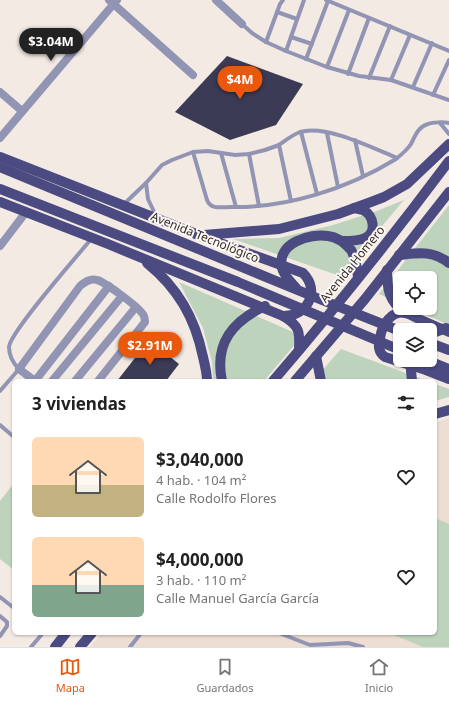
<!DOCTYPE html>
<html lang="es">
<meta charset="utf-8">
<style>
body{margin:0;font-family:"Noto Sans",sans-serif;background:#f2f2f2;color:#222;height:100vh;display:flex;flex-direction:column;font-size:15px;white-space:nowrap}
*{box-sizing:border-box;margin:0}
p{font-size:13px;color:#767676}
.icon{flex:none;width:22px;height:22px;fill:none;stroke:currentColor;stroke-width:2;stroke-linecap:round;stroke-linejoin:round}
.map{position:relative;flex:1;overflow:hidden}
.sheet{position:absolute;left:12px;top:379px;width:425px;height:256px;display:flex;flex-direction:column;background:#fff;border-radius:6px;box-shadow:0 1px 3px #0004}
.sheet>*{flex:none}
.tools{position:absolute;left:393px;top:271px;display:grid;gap:8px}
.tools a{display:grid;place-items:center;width:44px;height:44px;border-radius:6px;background:#fff;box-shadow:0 1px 3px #0004;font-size:20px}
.price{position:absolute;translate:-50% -34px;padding:0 9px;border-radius:14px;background:#ea580c;color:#fff;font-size:13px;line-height:26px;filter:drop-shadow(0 1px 2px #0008)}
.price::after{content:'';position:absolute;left:50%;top:24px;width:12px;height:9px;margin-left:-6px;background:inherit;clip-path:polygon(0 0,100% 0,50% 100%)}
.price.on{background:#222;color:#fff}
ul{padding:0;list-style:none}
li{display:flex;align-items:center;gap:12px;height:100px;padding:0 20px}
li span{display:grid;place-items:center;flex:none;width:112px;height:80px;border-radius:6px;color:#555}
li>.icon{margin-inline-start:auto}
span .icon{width:48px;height:48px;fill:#fffc;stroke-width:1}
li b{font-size:17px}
h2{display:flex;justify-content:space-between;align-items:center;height:48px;padding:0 20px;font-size:17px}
.tab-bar{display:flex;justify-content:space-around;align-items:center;height:56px;border-top:1px solid #e0e0e0;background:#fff;font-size:11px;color:#767676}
.tab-bar a{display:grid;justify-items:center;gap:2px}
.tab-bar .on{color:#ea580c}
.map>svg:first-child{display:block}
.built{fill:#edddd3}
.green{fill:#bdd3bc}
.building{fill:#3c3b55}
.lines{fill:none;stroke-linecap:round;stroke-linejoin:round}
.lane{stroke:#9294b4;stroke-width:4}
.street{stroke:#9294b4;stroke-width:8}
.primary{stroke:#4b4a81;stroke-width:10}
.labels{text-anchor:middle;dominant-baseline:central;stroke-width:4;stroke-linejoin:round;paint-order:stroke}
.street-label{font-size:12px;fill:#2f2b29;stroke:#fef8f4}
</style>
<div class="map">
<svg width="449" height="647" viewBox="0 0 449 647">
<rect width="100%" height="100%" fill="#f3eae4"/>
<path class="built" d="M449,418v229h-359l12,-14h333v-210z"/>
<g class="green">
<path d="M404,200l-64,76 -107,-37 46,-1 54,-13 41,-13z"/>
<path d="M449,205v120l-38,-17h19v-30h-30v25l-21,-9z"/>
<path d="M179,282l123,54 -38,45h-51l-1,-19 -9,-34z"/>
<path d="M341,349l86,32h-114z"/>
<path d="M435,384l14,5v8l-14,4z"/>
<path d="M14,483v87l-14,-11v-58z"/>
<path d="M435,518l14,6v123h-26l-34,-14h46z"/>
</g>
<g class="building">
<path d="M227,56l76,28 -27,41 -46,15 -55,-28z"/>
<path d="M149,340l30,24 -13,17h-49z"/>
</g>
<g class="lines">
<g class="lane">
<path d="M326,0l123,51"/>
<path d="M277,12l20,7"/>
<path d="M242,24l10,9 14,9 20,9 41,16 32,9 32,4 58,20"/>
<path d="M291,37l21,7"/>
<path d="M266,42l14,-38 3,-4"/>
<path d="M286,51l18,-51"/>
<path d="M306,59l22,-58"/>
<path d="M327,67l22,-57"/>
<path d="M348,74l21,-56"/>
<path d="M369,78l21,-52"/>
<path d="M391,80l19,-45"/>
<path d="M413,87l19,-44"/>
<path d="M433,95l16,-35"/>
<path d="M440,123l9,11"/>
<path d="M301,132l16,62"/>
<path d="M327,133l11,54"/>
<path d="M355,140l8,36"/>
<path d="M193,152l14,48c4,10 14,7 24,7 56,1 116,-18 165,-48 5,-4 11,-9 15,-15 4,-8 7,-17 17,-20 5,-2 16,-2 21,-1"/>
<path d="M221,153l15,54"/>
<path d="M249,154l10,52"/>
<path d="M146,183l2,16 8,17"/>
<path d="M291,201l-12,-56c7,-5 13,-10 21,-13 25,-8 73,16 97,26"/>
<path d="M123,205l23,-22 16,-18 10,-5 21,-8 15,-1 27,4 14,-1 16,-4 14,-5"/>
<path d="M0,391l19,-22c-6,-6 -10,-14 -10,-22 1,-15 70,-93 83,-109"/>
<path d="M0,425l14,12"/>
<path d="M0,597l14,11"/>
<path d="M0,616l7,6v4l-7,10"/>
<path d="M279,633l31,12 38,-2 15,4"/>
<path d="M31,647l12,-14"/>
<path d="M130,647l11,-14"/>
</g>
<g class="street">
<path d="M109,0l84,75"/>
<path d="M216,0l26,24"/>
<path d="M0,92l22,19"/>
<path d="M0,138l117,-138"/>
<path d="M0,246l26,-34"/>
<path d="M35,381l-16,-12 61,-83c5,-4 10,-8 17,-6 8,2 40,26 45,33 2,2 3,5 3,9l-47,59"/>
<path d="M35,381l74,-95"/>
<path d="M52,381l70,-85"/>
<path d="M75,381l61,-74"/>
</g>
<g class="primary">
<path d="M0,157l201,79 102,37c18,18 4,44 -20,43l-175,-72 -108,-42"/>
<path d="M0,167l317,131 83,33"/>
<path d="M0,189l238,93 162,68"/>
<path d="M204,235l75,-6 59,-15 33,-12 13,-5 23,-13 42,-40"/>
<path d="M343,241c7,0 15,0 22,-3 12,-5 9,-23 -2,-28 -3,-1 -6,-1 -9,-2"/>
<path d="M399,255c20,-2 33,-5 50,8"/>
<path d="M147,263c31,25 48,55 56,94 2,8 4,16 4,24"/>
<path d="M387,270c0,20 2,31 18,43"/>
<path d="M296,288c-5,-6 -12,-12 -14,-20 -6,-25 28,-35 46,-32 9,1 17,7 23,14 5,8 6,18 7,27"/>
<path d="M283,316c17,10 17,16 16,34"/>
<path d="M449,332c-9,-4 -17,-7 -26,-11 -5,-2 -11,-6 -17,-8 -15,-3 -24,12 -26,25 -2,8 -2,14 5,19l41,13 23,9"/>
<path d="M430,334l16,-6"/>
<path d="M430,343l19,7"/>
<path d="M316,356l5,25"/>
<path d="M410,360l2,21"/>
<path d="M426,360l23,9"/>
<path d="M222,381c-8,-38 11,-60 43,-75"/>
<path d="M273,381c61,-71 120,-145 176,-220"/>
<path d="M295,381l70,-82 84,-107"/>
<path d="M435,414l14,-4"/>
<path d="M55,647l11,-14"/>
<path d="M80,647l12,-14"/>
</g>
</g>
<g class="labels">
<g class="street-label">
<text transform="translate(205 237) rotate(22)">Avenida Tecnológico</text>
<text transform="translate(352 264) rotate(-51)">Avenida Homero</text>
</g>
</g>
</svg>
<div class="tools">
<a><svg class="icon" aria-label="locate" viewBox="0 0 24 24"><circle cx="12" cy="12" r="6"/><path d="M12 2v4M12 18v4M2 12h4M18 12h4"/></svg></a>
<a><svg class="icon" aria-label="layers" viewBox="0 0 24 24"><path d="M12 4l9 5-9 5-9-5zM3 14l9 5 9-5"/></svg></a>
</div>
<b class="price on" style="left:51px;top:62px">$3.04M</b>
<b class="price" style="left:240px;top:100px">$4M</b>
<b class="price" style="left:150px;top:366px">$2.91M</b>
<section class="sheet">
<h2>3 viviendas<svg class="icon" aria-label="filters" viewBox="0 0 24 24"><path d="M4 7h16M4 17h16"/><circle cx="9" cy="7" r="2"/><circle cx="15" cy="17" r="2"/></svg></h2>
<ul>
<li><span style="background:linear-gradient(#ffd9b3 60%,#c2b280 0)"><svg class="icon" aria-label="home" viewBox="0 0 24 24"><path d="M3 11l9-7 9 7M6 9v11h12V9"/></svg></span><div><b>$3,040,000</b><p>4 hab. · 104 m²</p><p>Calle Rodolfo Flores</p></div><svg class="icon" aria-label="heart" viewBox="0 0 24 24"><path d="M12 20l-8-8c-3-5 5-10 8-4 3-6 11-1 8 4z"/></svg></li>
<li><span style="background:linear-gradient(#ffd9b3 60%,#7fa58c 0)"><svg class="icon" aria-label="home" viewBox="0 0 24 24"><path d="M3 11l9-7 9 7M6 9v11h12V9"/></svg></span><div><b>$4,000,000</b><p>3 hab. · 110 m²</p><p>Calle Manuel García García</p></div><svg class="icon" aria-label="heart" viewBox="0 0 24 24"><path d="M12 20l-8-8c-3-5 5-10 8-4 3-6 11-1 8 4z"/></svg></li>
</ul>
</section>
</div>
<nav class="tab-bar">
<a class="on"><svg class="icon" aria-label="map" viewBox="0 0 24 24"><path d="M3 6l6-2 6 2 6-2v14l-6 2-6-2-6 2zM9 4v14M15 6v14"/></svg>Mapa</a>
<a><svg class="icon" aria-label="saved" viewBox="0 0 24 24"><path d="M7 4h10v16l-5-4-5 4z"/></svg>Guardados</a>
<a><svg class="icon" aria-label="home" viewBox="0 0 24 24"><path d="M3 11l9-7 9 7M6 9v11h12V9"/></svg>Inicio</a>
</nav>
